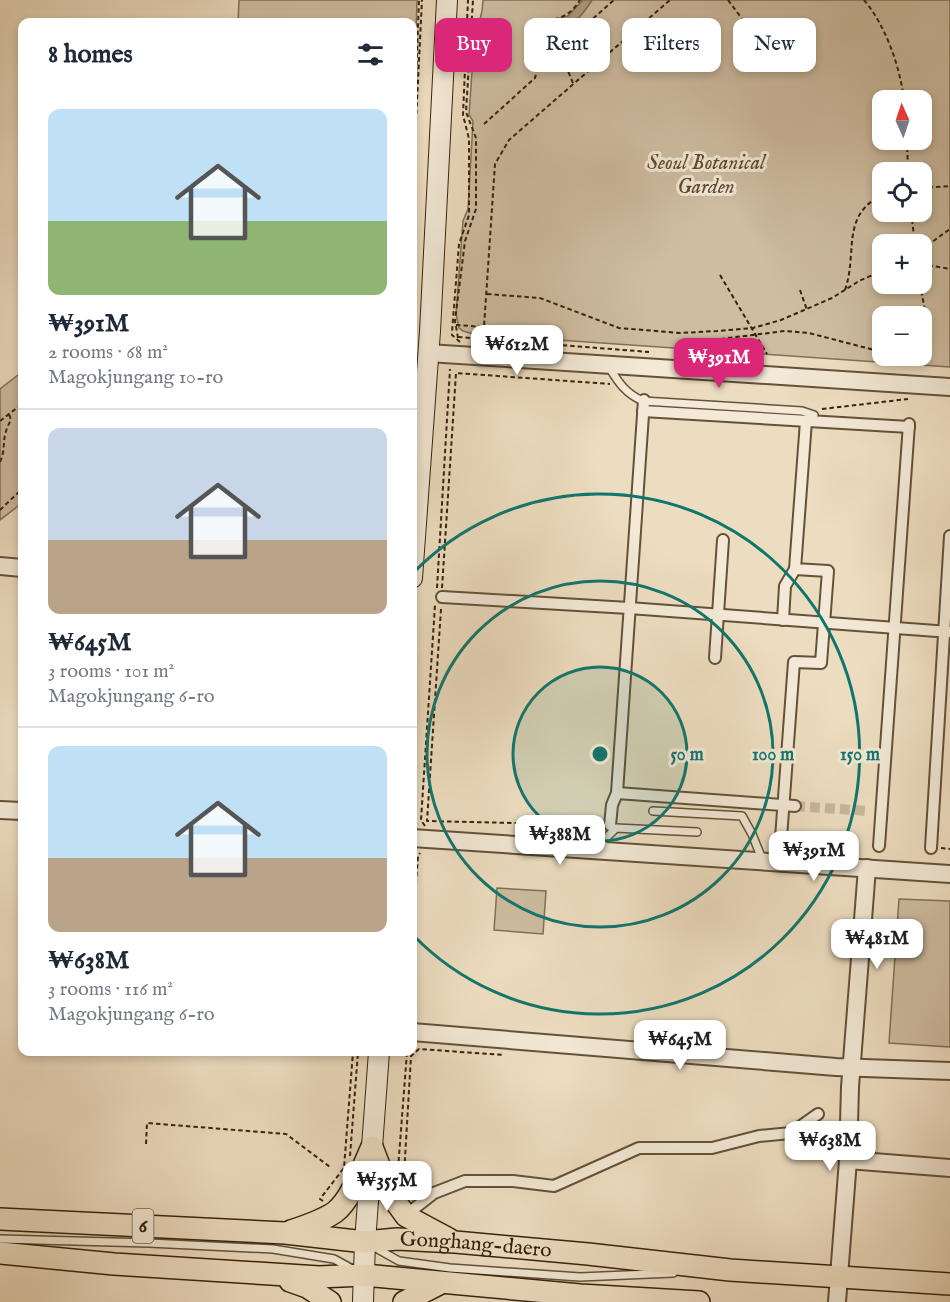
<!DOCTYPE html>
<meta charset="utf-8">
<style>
body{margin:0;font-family:"IM FELL English",serif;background:#f6f6f7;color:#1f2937;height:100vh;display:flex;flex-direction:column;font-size:22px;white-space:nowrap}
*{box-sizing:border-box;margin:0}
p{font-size:20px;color:#747a83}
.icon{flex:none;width:33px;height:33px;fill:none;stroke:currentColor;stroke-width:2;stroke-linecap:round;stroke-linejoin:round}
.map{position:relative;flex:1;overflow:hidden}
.side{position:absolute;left:18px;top:18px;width:399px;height:1038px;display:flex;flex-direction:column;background:#fff;border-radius:12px;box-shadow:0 3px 9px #0003}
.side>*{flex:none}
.top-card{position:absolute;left:435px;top:18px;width:424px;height:54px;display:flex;gap:12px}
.needle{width:39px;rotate:357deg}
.buttons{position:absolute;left:872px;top:90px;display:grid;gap:12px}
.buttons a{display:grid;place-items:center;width:60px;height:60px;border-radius:12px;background:#fff;box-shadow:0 3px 9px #0003;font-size:30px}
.price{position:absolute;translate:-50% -51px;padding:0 14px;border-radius:12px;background:#fff;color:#222;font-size:20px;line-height:39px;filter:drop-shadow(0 2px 3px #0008)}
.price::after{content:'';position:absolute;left:50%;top:36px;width:18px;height:14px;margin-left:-9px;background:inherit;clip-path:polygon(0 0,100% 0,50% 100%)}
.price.on{background:#db2777;color:#fff}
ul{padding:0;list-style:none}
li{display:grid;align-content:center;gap:12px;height:318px;padding:0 30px}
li+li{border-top:2px solid #e0e1e3}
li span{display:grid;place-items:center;height:186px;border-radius:12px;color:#555}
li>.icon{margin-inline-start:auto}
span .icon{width:108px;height:108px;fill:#fffc;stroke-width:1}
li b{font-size:26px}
h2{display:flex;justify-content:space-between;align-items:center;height:72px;padding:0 30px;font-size:26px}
.pill{padding:0 21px;border-radius:12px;background:#fff;box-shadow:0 3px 9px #0003;font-size:21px;line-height:54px}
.pill.on{background:#db2777;color:#fff}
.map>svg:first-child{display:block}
.green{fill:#cebda1;stroke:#827056;stroke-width:1.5;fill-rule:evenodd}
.water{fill:#af9d83;stroke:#7f6c53;stroke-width:1.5}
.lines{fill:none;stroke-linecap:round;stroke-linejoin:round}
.pedestrian-tunnel{stroke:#c9b89c;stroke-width:10;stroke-dasharray:10 5;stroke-linecap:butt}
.service-casing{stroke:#645139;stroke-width:10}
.pedestrian-casing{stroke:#645139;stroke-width:14}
.tertiary-casing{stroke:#645139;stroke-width:20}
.secondary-casing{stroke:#37220c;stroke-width:22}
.primary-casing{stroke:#37220c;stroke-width:24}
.path{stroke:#37220c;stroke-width:2;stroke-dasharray:4.5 3;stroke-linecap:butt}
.service{stroke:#f3e9d6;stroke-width:7}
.pedestrian{stroke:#f3e9d6;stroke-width:10}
.tertiary{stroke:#f3e9d6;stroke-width:16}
.secondary{stroke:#f3e9d6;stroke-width:20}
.primary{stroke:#edddc0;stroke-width:21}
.ring{fill:none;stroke:#0f766e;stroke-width:3}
.labels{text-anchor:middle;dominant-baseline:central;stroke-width:6;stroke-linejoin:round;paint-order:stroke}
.shield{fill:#f3e9d6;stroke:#6f5e49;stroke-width:1.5}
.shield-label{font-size:20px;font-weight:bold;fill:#37220c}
.park-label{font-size:21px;font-style:italic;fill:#5d4931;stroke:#f3e9d6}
.street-label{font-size:21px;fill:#37220c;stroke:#f3e9d6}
.centre{fill:#0f766e;stroke:#f3e9d6;stroke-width:3}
.ring-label{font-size:18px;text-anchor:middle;font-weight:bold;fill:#0f766e;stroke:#f3e9d6;stroke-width:6;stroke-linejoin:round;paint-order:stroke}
</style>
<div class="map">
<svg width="950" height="1302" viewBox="0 0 950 1302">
<rect width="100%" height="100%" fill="#edddc0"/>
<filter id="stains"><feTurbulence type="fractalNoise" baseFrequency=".00333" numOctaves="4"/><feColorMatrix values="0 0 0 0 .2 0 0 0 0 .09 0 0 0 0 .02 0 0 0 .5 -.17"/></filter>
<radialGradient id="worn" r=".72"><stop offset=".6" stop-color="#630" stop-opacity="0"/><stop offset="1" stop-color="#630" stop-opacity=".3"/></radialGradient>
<g class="green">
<path d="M239,0h178l-4,135 -1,-113h-174z"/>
<path d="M483,0h467v367l-477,-33 -10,-3 -4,-3 -3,-14 7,-93 5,-12 5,-88 -4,-6 5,-72 8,-32zM882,100h39v40h-39zM882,172h39v40h-39zM882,244h39v40h-39zM882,316h39v40h-39z"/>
<path d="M22,372v131l-22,17v-131z"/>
<path d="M497,888l49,3 -3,43 -49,-4z"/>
<path d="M899,899l51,2v146l-61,-4z"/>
</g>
<path class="water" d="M583,0h9c-9,15 -24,32 -42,34l-1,-13 19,-5z"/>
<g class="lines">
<path class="pedestrian-tunnel" d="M795,806l74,5"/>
<g class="service-casing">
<g id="service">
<path d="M609,367c9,15 17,27 34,34l159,10 12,4"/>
<path d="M653,811l89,5 10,18 10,25"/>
<path d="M595,849l21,-21 81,4"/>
<path d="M0,1239l149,4 124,6 61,10 20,11"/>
<path d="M374,1247l25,14 51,7 130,9 93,-4"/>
</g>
</g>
<g class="pedestrian-casing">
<g id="pedestrian">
<path d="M643,411l266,16"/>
<path d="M442,597l187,11 321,24"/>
<path d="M783,620l2,-34 10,-17"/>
<path d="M715,658l8,-118"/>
<path d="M617,793l178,13"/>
<path d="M610,825l2,-20 5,-12 27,-393"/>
<path d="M781,838l13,-176 27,1 7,-92 -33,-2 11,-148 3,-1"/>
<path d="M879,846l30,-422"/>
<path d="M931,848l19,-312"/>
<path d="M411,1211l23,-18 31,-12h48l41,5 85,-38h73l47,-12 32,-3 27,-19"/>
</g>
</g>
<g class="tertiary-casing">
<g id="tertiary">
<path d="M428,353l522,34"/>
<path d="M0,566l22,2"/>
<path d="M0,810l22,1"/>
<path d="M412,838l538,36"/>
<path d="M412,1032l424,35 114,4"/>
<path d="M848,1160l102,8"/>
<path d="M837,1302l11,-142 2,-73 17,-219"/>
</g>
</g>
<g class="secondary-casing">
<g id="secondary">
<path d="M412,578l18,-247 17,-331"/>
<path d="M363,1302l2,-60 14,-190"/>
</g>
</g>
<g class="primary-casing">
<g id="primary">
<path d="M372,1147l18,47 16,22 43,23"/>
<path id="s1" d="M0,1219l285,14 80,9 32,-3 58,3 133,12 142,16 220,14"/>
<path d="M291,1231c15,-5 31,-10 44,-19 16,-12 28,-46 37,-65"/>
<path d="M0,1253l114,11 205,13 45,-2 216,20 119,7"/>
<path d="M290,1281l17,6 23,15"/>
<path d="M404,1302l37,-19"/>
</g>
</g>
<g class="path">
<path d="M728,0l21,28"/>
<path d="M864,0c22,26 36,67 40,100"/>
<path d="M539,63l5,-42c16,-2 27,-6 36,-21"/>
<path d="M573,83l-14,-34 55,-49"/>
<path d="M412,109l3,-3 4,-106"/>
<path d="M484,124l51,-46 4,-15 20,-14"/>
<path d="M412,128l4,-7 6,-121"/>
<path d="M907,140l1,32"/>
<path d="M921,188l29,-2"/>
<path d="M911,212l4,32"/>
<path d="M921,250l29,-21"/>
<path d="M921,264l29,5"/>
<path d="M720,275l47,79"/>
<path d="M800,290l7,20"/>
<path d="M845,290c13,-37 -5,-74 37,-95"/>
<path d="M487,294l53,4 79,30 61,5 37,-2 36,-3 28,-8 51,-22 27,-17 23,-10"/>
<path d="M456,325l28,2 11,-163 14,-24 161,-140"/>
<path d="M458,337l191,15"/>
<path d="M458,338l-3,-17 10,-80 11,-32v-71l-10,-26 7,-112"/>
<path d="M683,341l37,-2 65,-8 24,2 73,19"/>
<path d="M460,342l-8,-7v-3l7,-88 10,-29v-76l-6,-24 5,-115"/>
<path d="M897,356l32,4 -1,-33 -8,-43"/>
<path d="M19,407l3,5"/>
<path d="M822,409l86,-10"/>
<path d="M0,421l22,-17"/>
<path d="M0,462c7,-15 0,-23 11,-42l-2,-6"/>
<path d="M0,510l22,-21"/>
<path d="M437,588l13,-219"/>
<path d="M442,588l14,-215 154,11"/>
<path d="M441,609l-14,212 174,4"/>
<path d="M425,826l-4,-6 14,-215"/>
<path d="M941,848l9,1"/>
<path d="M412,936l6,-80 2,-3"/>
<path d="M146,1144l1,-21 139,11 44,33"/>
<path d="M350,1156l8,-104"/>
<path d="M398,1169l9,-117"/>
<path d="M409,1191l-5,-16 7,-119 8,-7 85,6"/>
<path d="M323,1201l-3,-2 24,-31 9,-116"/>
</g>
<use href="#service" class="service"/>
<use href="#pedestrian" class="pedestrian"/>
<use href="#tertiary" class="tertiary"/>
<use href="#secondary" class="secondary"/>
<use href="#primary" class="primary"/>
</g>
<circle cx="600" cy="754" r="87" fill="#0f766e" fill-opacity=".12"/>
<g class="ring">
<circle cx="600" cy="754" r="87"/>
<circle cx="600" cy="754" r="173"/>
<path d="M413 573A260 260 0 1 1 413 935"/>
</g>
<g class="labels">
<rect class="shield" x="132.5" y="1209" width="21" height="34" rx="4.5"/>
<g class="shield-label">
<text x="143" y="1226">6</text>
</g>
<g class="park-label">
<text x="706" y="163">Seoul Botanical<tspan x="706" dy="24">Garden</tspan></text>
</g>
<g class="street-label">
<text stroke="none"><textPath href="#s1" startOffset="477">Gonghang-daero</textPath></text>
</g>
</g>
<circle cx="600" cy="754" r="9" class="centre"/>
<g class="ring-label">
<text x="687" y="760">50 m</text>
<text x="773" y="760">100 m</text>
<text x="860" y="760">150 m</text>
</g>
<rect width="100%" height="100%" filter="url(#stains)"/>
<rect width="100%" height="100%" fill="url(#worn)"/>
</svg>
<div class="buttons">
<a><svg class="needle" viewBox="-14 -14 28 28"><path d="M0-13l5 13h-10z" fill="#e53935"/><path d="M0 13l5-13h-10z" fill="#747a83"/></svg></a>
<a><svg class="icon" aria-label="locate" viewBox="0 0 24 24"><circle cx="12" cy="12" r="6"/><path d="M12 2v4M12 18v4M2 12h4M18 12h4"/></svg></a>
<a>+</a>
<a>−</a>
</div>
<b class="price" style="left:517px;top:376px">₩612M</b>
<b class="price on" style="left:719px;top:389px">₩391M</b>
<b class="price" style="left:560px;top:866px">₩388M</b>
<b class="price" style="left:814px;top:882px">₩391M</b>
<b class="price" style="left:877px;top:970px">₩481M</b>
<b class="price" style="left:680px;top:1071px">₩645M</b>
<b class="price" style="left:830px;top:1172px">₩638M</b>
<b class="price" style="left:387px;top:1212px">₩355M</b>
<div class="top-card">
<a class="pill on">Buy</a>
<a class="pill">Rent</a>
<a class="pill">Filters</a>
<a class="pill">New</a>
</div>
<section class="side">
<h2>8 homes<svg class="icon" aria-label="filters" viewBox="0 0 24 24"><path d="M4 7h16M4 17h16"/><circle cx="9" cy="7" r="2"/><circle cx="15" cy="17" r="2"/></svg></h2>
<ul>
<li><span style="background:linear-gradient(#bfe0f5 60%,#8fb573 0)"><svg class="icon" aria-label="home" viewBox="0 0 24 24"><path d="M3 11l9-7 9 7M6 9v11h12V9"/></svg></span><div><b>₩391M</b><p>2 rooms · 68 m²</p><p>Magokjungang 10-ro</p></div></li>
<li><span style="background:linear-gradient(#c9d6e8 60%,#b9a48a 0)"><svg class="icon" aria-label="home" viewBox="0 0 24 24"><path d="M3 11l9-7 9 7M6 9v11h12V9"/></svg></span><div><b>₩645M</b><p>3 rooms · 101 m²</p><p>Magokjungang 6-ro</p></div></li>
<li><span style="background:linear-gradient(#bfe0f5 60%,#b9a48a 0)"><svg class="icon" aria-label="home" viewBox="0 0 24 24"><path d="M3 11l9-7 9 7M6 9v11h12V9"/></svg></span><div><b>₩638M</b><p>3 rooms · 116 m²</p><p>Magokjungang 6-ro</p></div></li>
</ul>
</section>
</div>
